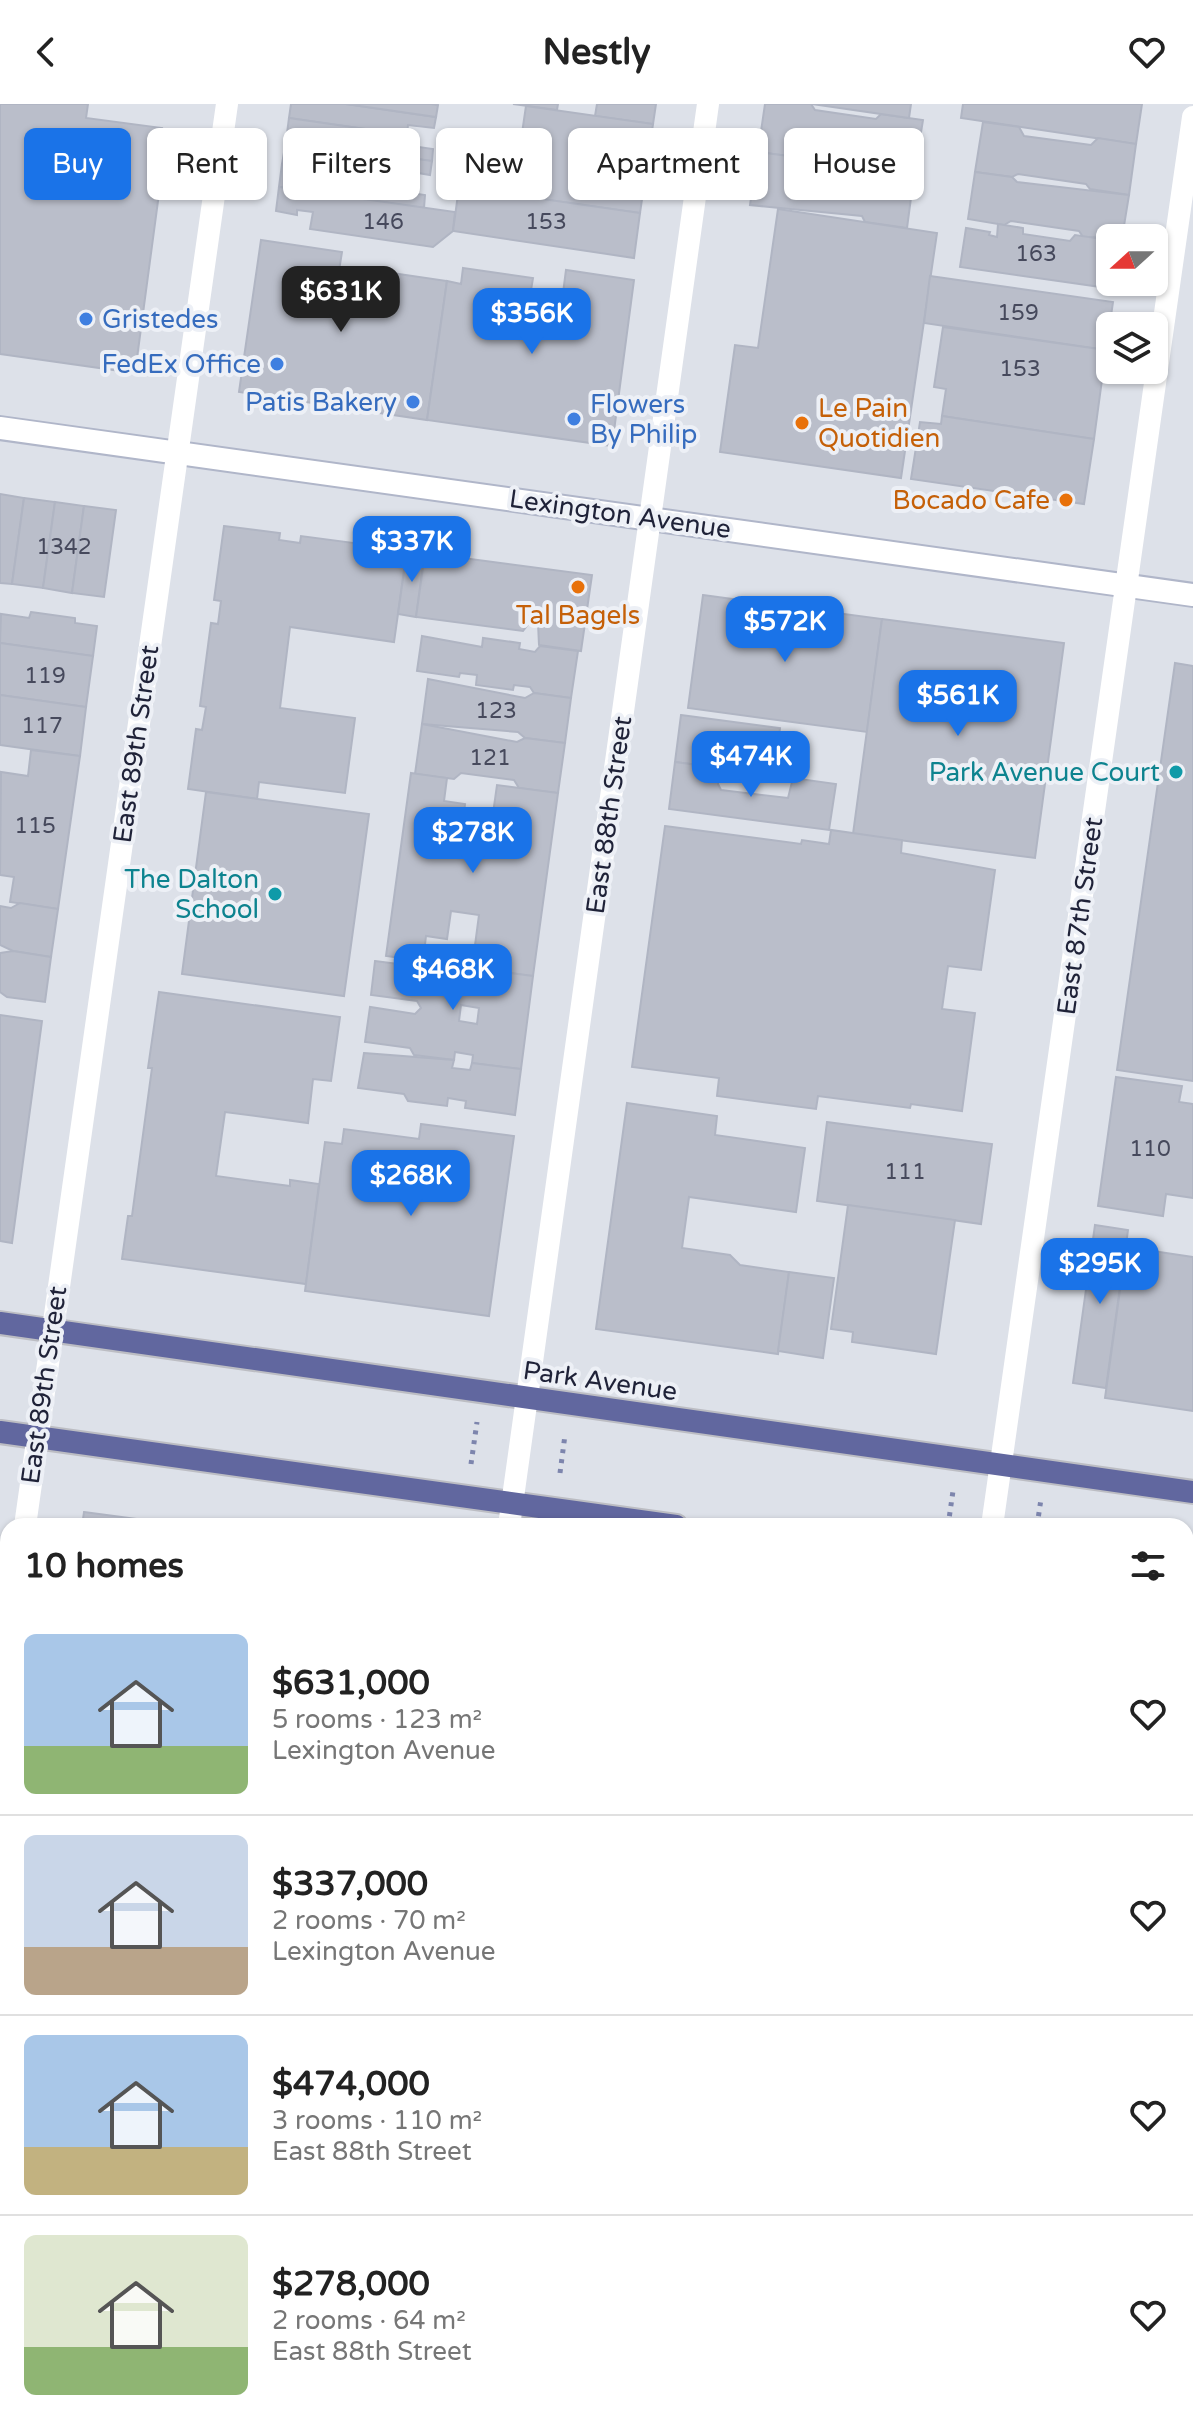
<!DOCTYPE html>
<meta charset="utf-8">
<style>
body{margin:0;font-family:"Varela Round",sans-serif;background:#f2f2f2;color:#222;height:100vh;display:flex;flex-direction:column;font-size:30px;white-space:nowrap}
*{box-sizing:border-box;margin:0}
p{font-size:26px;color:#767676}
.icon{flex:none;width:44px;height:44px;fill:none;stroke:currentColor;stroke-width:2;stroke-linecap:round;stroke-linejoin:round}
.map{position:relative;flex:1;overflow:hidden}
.side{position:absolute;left:0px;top:1414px;width:1194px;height:914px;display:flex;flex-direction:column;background:#fff;border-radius:24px 24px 0 0;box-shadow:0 2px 6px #0004}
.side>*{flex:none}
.guide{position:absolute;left:24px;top:24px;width:1146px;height:72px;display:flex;gap:16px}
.needle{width:52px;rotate:249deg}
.buttons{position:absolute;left:1096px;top:120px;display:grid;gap:16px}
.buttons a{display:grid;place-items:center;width:72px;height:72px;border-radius:12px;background:#fff;box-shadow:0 2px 6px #0004;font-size:40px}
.price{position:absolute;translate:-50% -68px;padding:0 18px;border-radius:16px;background:#1a73e8;color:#fff;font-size:26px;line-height:52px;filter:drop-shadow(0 2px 4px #0008)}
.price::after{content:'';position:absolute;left:50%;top:48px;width:24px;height:18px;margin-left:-12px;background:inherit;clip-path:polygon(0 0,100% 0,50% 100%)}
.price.on{background:#222;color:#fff}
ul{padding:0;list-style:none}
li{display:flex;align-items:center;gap:24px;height:200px;padding:0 24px}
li+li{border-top:2px solid #e0e0e0}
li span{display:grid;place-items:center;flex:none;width:224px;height:160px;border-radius:12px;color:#555}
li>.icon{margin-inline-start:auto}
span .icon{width:96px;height:96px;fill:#fffc;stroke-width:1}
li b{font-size:34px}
h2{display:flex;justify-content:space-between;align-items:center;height:96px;padding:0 24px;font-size:34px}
.tag{padding:0 28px;border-radius:12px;background:#fff;box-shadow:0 2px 6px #0004;font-size:28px;line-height:72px}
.tag.on{background:#1a73e8;color:#fff}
header{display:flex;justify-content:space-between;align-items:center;height:104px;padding:0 24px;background:#fff;font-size:36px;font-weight:700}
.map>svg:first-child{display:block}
.building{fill:#babeca;stroke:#b0b5c3;stroke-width:2;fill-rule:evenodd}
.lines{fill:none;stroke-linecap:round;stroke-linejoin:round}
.secondary-casing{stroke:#b0b6c9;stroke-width:26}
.primary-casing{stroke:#bcbdc3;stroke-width:26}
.path{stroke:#7d85ad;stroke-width:5;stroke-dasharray:4 6;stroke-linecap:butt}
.minor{stroke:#fff;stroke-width:22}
.secondary{stroke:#fff;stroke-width:22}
.primary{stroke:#61679f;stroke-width:22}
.shop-dot{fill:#3f7fe0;stroke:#edf0f6;stroke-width:3}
.food-dot{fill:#e8710a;stroke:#edf0f6;stroke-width:3}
.culture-dot{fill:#0f9aa8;stroke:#edf0f6;stroke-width:3}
.labels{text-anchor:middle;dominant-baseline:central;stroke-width:8;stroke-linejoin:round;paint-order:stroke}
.number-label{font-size:22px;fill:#46495c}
.shop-label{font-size:26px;fill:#366cbe;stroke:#edf0f6;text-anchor:start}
.food-label{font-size:26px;fill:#c56008;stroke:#edf0f6;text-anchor:start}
.street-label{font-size:26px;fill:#1f2238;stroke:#edf0f6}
.culture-label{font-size:26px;fill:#0d838f;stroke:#edf0f6;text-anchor:end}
</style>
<header><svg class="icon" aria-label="back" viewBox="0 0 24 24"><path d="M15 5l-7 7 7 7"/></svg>Nestly<svg class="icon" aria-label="heart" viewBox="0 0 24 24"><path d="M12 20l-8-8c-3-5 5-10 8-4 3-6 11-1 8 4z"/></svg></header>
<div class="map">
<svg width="1193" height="2327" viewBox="0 0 1193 2327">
<rect width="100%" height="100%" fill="#dde1e9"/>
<g class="building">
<path d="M0,0h88l-2,14 76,10 -8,57 6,1 -25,187 -135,-19z"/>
<path d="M291,0h55l90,13 -2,11 -26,-3 -1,10 -118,-17z"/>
<path d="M346,0h85l7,1 -2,12z"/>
<path d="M513,0h45l-1,6z"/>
<path d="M597,0h59l-3,20 -58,-8z"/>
<path d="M765,0h46l4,6 61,9 5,-5 42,6 -9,55 -41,-6 -4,-6 -60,-9 -6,4 -45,-6z"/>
<path d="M812,0h99l-2,14z"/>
<path d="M963,0h179l-6,40 -175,-26z"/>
<path d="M526,2l127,18 -13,89 -127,-18z"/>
<path d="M289,14l118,17 -2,10 28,4 -1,12 -146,-20z"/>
<path d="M983,18l36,5 5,9 67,9 7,-7 38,6 -7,51 -39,-6 -4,-5 -68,-10 -6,3 -37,-5z"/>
<path d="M286,37l146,20 -2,14 -29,-5 -1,11 -118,-17z"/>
<path d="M758,48l45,6 4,4 107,13 -7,53 -42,-6 -3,-6 -112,-11z"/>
<path d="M282,60l118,17 -2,10 27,4 -1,13 -145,-21z"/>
<path d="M975,68l37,5 5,5 112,13 -7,43 -39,-1 -4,-6 -68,-10 -7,4 -36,-6z"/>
<path d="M279,83l176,25 -2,19 -20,16 -123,-18 3,-17 -16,-2v5l-21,-4z"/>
<path d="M459,83l181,26 -6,45 -181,-27z"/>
<path d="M778,105l159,24 -36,245 -181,-26 15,-107 23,3z"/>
<path d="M998,120l25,4v6l47,7 5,-6 35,5v42h6l-1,7 -155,-22 6,-39 24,4 -1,3 8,2z"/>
<path d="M261,136l81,12 -5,31 32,4 2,-17 76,11 -20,139 -188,-28z"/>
<path d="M463,164l70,10 -3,18 32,5 4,-31 68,10 -22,166 -185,-26 20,-139 14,3z"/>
<path d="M930,172l183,26 -7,48 -182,-27z"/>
<path d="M943,223l163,23 -12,89 -152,-23 4,-27 -12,-2z"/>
<path d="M942,312l152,23 -10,65 -173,-25 9,-57 21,2z"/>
<path d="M0,390l24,4 -12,86 -12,-1z"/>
<path d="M24,394l31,4 -12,86 -31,-4z"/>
<path d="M55,398l29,4 -12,87 -29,-5z"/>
<path d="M84,402l32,4 -12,87 -32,-4z"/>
<path d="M224,422l56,7 -1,7 21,3 1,-7 106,14 -13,92 -104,-15 -10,81 75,10 -10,75 -86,-11 -2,17 -69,-10 8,-60 6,1 4,-23 -6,-1 11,-83 7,1 3,-23 -7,-1z"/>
<path d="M407,446l18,3 -9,64 -18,-3z"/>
<path d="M425,449l167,22 -11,76 -42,-6 -1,-22 -8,-1 -7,9 -107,-14z"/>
<path d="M703,491l179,24 -15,113 -179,-24z"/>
<path d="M31,508l44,6v5l22,3 -4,30 -93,-13 1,-29 28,4z"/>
<path d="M882,515l182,24 -29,215 -182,-24z"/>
<path d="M422,532l60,11 1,-9 37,5 -1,6 16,3 5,-6 38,5 -7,47 -37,-5 -4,-6 -16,-2 -1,5 -37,-5 1,-10 -17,-2 -1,4 -42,-6z"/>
<path d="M0,539l93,13 -7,51 -86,-12z"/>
<path d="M1175,559l18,3v415l-76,-11z"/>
<path d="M428,575l97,19 9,-5 37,5 -6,45 -40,-5 -7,-6 -96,-8z"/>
<path d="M0,591l86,12 -6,49 -80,-11z"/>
<path d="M681,611l99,13 -6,47 -99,-13z"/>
<path d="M422,620l95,18 8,-4 40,5 -7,50 -39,-5 -5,-8 -53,-7 -7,6 -39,-5z"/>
<path d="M31,646l49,6 -22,153 -48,-7 4,-25 -14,-2 1,-103 27,4z"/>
<path d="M675,658l45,6 -2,16 3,6 67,8 5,-20 43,6 -7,46 -160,-21z"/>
<path d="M411,669l36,5 -3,23 21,3 -3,28 28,3 7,-50 61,8 -25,183 -61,-8 7,-53 -28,-4 -4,28 -21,-3 -3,25 -37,-5z"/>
<path d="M206,688l163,22 -25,182 -162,-22z"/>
<path d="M665,722l136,18 1,-4 27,4 2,-14 71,10 -1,13 94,17 -14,100 -33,-4 -6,43 33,4 -13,98 -51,-7 -1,4 -92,-12 -2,13 -99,-13 2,-18 -87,-11z"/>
<path d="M20,799l38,6 -7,48 -38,-6 -13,-6v-39l11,2z"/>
<path d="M13,847l38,6 -6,45 -38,-5 -7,-5v-39z"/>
<path d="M375,857l46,6 6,-5 106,14 -12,93 -49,-6 1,-8 -18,-3 -1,8 -40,-5 -4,-7 -45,-6 5,-35 45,7 6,-6 -4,-7 -46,-6zM461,901l18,3 -2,16 -18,-3z"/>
<path d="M159,888l181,25 -9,64 -18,-2 -5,44 -83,-11 -9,64 74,10v-6l29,4 -13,100 -184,-25 6,-43h4l20,-148h-4z"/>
<path d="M0,911l42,6 -30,222 -12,-2z"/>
<path d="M364,949l90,7 -2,8 18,2 2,-7 49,6 -6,46 -50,-7 1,-7 -18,-3 -1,8 -39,-5 -4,-7 -46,-6z"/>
<path d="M1116,973l66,9 -3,16 14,2v94l-27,-4 -3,22 -65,-10z"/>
<path d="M627,999l90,13 -2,19 90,13 -9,64 -107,-15 -7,51 48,7 10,10 49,7 -11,82 -182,-25z"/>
<path d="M827,1018l165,22 -11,80 -164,-23z"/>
<path d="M421,1020l93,12 -25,180 -184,-25 20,-149 17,2 2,-15 75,10z"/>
<path d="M848,1101l107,15 -19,134 -84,-12 1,-10 -22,-3z"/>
<path d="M1095,1121l33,5 -22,158 -33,-5z"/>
<path d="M1126,1143l67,10v154l-88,-13z"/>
<path d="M789,1168l45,6 -11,80 -45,-7z"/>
<path d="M84,1408l105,14h-107z"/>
<path d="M1186,1565l7,1v91l-7,-1z"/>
<path d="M1186,1697l7,1 -7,75z"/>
<path d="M1193,1724v50l-7,-1z"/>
<path d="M1193,1871v31l-4,-1z"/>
<path d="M1188,1911l5,1v84l-7,-1z"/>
<path d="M8,1966v57l-7,-8z"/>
<path d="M1190,2020l3,1v149l-7,-1v-119z"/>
<path d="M3,2063h5v74l-8,-1z"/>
<path d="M1186,2212l7,2v90l-7,-1z"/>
<path d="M0,2285l8,1 -5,41h-3z"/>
<path d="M8,2293v27h32l-1,7h-36z"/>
<path d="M40,2320h33l-1,7h-33z"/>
<path d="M73,2320h36l-1,7h-36z"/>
<path d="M109,2320h35l-1,7h-35z"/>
<path d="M166,2320h66l50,7h-117z"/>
</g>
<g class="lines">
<g class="secondary-casing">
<g id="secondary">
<path d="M0,324l1193,167"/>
<path d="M0,2212l8,2"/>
<path d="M801,2320l53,7"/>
</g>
</g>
<g class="primary-casing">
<g id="primary">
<path d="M0,1219l1193,169"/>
<path d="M0,1328l676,94"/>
<path d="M1186,1494l7,1"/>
</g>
</g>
<g class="path">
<path d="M471,1360l6,-42"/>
<path d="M560,1369l5,-38"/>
<path d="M948,1422l5,-35"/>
<path d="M1037,1422l4,-27"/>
</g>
<g class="minor">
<path d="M25,1422l202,-1422"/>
<path d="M509,1422l199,-1422"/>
<path d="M992,1422l201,-1409"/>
<path d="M0,1601l8,-58"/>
<path d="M380,2327l1,-7"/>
</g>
<use href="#secondary" class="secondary"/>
<use href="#primary" class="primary"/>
</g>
<g class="shop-dot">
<circle cx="86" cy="215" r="8"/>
<circle cx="277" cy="260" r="8"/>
<circle cx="413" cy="298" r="8"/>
<circle cx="574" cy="315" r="8"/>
</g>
<g class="food-dot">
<circle cx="802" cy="319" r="8"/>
<circle cx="1066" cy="396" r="8"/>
<circle cx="578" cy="483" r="8"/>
</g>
<g class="culture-dot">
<circle cx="1176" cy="668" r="8"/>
<circle cx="275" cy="790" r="8"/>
</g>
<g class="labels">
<g class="number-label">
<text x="383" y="118">146</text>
<text x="546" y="118">153</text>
<text x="1036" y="150">163</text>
<text x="1018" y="209">159</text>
<text x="1020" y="265">153</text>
<text x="64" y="443">1342</text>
<text x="45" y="572">119</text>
<text x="496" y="607">123</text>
<text x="42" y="622">117</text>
<text x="490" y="654">121</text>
<text x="35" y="722">115</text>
<text x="1150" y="1045">110</text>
<text x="905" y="1068">111</text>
</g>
<g class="shop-label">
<text x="102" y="215">Gristedes</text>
<text x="261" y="260" text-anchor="end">FedEx Office</text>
<text x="397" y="298" text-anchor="end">Patis Bakery</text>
<text x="590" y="300">Flowers<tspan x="590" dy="30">By Philip</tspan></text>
</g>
<g class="food-label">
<text x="818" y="304">Le Pain<tspan x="818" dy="30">Quotidien</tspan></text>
<text x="1050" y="396" text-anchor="end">Bocado Cafe</text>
<text x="578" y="511" text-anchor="middle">Tal Bagels</text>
</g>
<g class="street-label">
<text transform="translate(620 410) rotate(8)">Lexington Avenue</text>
<text transform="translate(136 640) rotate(-82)">East 89th Street</text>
<text transform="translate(609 711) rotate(-82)">East 88th Street</text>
<text transform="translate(1080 812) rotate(-82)">East 87th Street</text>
<text transform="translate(600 1277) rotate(8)">Park Avenue</text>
<text transform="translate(44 1281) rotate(-82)">East 89th Street</text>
</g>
<g class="culture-label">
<text x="1160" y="668">Park Avenue Court</text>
<text x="259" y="775">The Dalton<tspan x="259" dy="30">School</tspan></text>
</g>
</g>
</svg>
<div class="buttons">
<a><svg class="needle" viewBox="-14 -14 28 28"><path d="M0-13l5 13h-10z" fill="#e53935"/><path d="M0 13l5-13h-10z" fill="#767676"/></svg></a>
<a><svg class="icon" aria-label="layers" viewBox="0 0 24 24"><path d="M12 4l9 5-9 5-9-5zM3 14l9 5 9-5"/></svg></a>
</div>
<b class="price on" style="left:341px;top:230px">$631K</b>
<b class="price" style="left:532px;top:252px">$356K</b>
<b class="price" style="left:412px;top:480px">$337K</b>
<b class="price" style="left:785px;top:560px">$572K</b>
<b class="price" style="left:958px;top:634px">$561K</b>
<b class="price" style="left:751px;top:695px">$474K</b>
<b class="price" style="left:473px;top:771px">$278K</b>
<b class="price" style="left:453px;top:908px">$468K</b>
<b class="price" style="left:411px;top:1114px">$268K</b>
<b class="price" style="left:1100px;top:1202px">$295K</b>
<div class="guide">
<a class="tag on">Buy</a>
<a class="tag">Rent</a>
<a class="tag">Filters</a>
<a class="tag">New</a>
<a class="tag">Apartment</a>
<a class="tag">House</a>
</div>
<section class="side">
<h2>10 homes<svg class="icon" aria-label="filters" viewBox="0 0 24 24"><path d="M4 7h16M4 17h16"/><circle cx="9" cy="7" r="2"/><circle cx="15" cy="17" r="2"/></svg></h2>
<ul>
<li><span style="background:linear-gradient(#a9c7e8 70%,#8fb573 0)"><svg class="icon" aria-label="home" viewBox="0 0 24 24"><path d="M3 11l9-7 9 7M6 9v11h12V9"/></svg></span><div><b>$631,000</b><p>5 rooms · 123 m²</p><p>Lexington Avenue</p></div><svg class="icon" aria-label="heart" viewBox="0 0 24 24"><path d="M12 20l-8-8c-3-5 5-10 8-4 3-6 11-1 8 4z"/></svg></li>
<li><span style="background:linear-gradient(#c9d6e8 70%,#b9a48a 0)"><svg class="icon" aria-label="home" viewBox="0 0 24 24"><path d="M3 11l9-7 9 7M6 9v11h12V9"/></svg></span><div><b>$337,000</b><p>2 rooms · 70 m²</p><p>Lexington Avenue</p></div><svg class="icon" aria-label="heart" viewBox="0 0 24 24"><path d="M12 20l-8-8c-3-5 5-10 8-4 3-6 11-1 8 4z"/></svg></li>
<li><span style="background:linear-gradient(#a9c7e8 70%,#c2b280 0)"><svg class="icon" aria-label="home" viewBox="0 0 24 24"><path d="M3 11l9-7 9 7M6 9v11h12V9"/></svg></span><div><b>$474,000</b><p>3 rooms · 110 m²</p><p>East 88th Street</p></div><svg class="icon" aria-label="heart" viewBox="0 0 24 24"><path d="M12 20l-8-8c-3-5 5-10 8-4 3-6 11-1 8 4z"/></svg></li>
<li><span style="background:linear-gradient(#dfe7d0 70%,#8fb573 0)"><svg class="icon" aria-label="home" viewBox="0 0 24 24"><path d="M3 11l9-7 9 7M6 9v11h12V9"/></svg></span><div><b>$278,000</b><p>2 rooms · 64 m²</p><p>East 88th Street</p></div><svg class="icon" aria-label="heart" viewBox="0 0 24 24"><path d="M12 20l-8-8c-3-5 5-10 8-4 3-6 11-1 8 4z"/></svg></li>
</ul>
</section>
</div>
